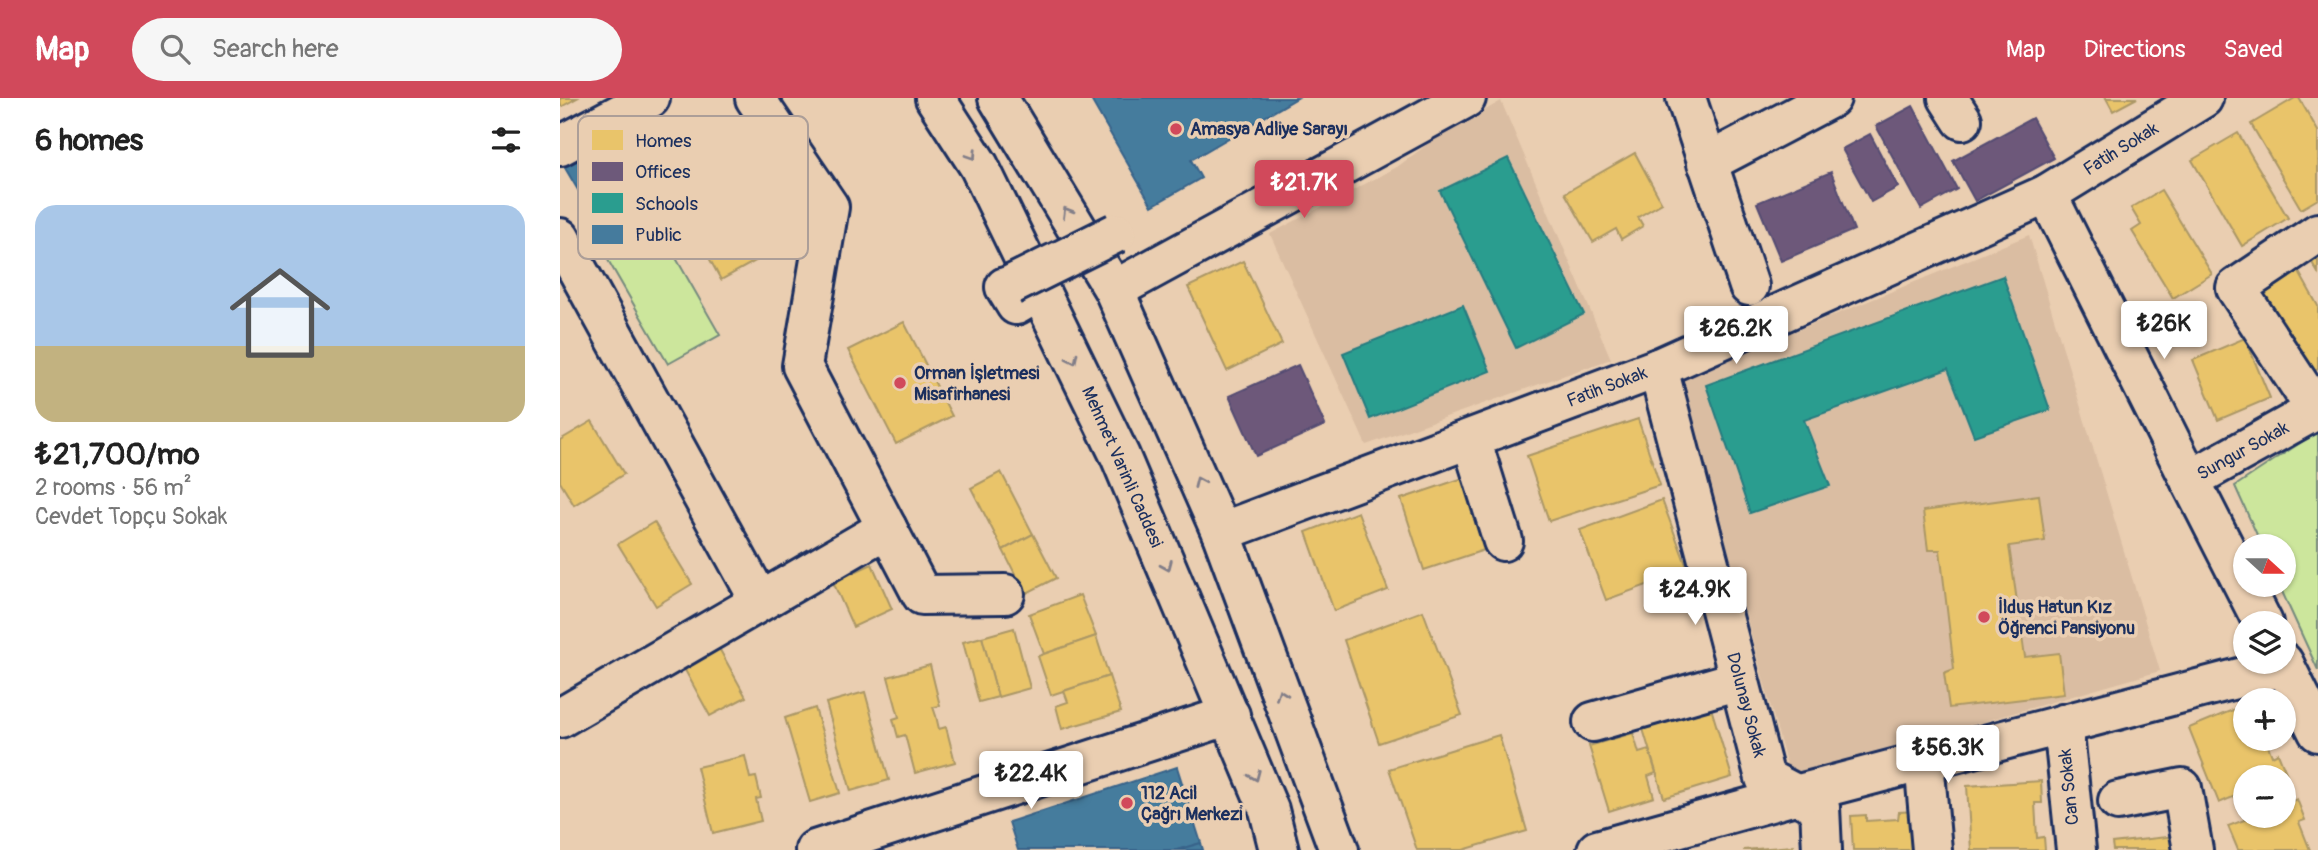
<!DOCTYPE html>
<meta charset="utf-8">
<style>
body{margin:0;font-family:Pangolin,sans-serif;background:#f6f6f6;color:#222;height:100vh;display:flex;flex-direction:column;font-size:26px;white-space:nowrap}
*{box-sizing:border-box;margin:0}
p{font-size:23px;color:#767676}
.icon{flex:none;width:38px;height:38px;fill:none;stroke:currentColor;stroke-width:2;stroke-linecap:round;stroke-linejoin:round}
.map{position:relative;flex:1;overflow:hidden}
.panel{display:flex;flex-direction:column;background:#fff;width:560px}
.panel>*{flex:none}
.needle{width:46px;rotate:111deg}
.buttons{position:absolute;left:1673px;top:436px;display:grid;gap:14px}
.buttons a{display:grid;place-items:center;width:63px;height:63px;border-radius:50%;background:#fff;box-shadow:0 2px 5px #0004;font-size:35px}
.price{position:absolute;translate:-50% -60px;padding:0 16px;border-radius:7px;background:#fff;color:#222;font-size:23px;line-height:46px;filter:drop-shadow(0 2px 4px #0008)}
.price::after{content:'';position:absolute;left:50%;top:42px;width:21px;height:16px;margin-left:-10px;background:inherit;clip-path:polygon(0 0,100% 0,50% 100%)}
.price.on{background:#d1495b;color:#fff}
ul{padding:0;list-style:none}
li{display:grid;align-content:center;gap:14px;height:371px;padding:0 35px}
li+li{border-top:2px solid #e0e0e0}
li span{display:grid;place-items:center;height:217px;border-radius:21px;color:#555}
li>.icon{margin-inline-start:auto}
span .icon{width:126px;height:126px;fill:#fffc;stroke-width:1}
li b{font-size:30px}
h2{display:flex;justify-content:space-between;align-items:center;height:84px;padding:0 35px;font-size:30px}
header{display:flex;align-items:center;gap:42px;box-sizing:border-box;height:98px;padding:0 35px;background:#d1495b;color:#fff}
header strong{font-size:33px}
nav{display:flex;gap:38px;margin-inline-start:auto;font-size:24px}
.search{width:490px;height:63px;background:#f6f6f6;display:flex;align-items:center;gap:18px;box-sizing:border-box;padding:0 24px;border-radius:38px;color:#767676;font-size:26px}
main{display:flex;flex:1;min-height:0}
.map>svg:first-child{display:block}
.built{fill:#dabda2}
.green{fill:#cce69c;stroke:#748a7d;stroke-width:2}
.homes{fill:#e9c46a;stroke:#ab9766;stroke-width:2}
.offices{fill:#6d597a;stroke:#544c72;stroke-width:2}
.schools{fill:#2a9d8f;stroke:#267c80;stroke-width:2}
.public{fill:#457b9d;stroke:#38648a;stroke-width:2}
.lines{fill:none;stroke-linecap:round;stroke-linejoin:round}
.minor-casing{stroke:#1b2f5e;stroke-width:44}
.major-casing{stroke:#1b2f5e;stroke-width:44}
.minor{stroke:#eaceb1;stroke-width:38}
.major{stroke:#eaceb1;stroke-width:38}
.minor-bridge-casing{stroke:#1b2f5e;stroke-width:44;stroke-linecap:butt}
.minor-bridge{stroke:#eaceb1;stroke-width:38}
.oneway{stroke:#827e88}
.poi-dot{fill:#d1495b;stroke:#eaceb1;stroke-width:2.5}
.labels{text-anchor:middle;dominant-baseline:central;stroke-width:7;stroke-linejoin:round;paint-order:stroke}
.poi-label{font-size:18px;font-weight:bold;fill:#1b2f5e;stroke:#eaceb1;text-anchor:start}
.street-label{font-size:18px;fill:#1b2f5e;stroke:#eaceb1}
.key{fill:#eaceb1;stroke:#ac9e98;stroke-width:2}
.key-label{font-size:19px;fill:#1b2f5e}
</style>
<header>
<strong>Map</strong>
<div class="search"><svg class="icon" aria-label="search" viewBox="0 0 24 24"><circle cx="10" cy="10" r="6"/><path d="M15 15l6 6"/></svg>Search here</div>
<nav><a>Map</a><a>Directions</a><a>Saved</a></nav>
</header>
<main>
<section class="panel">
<h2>6 homes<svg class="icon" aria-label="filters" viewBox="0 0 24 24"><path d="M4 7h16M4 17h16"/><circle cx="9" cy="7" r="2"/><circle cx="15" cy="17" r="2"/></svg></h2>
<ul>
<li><span style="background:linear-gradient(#a9c7e8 65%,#c2b280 0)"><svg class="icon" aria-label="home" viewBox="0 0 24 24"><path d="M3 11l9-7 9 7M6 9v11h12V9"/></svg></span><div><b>₺21,700/mo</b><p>2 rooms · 56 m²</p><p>Cevdet Topçu Sokak</p></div></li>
</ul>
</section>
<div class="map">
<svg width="1758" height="752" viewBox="0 0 1758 752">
<rect width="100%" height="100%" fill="#eaceb1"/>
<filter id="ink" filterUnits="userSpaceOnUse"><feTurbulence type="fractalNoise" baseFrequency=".0143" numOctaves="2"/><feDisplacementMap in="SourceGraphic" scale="14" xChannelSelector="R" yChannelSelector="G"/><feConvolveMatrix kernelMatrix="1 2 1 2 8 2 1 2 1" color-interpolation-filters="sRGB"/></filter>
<g filter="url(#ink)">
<g class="built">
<path d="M941,3l110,258 -245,86 -96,-211 127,-67 35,-26z"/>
<path d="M1469,137l131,436 -370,106 -109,-399z"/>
</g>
<g class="green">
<path d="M100,132l60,105 -52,29 -60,-104z"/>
<path d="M1758,333v239l-39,-85 5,-1v-38h-22l-27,-60z"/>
</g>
<g class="homes">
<path d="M0,0h17l-16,9z"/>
<path d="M1546,0h31l-24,13z"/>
<path d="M1735,0h4l19,33v68l-17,10 -50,-85z"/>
<path d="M138,23l72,132 -49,27 -72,-133z"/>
<path d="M1678,35l50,85 -46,28 -50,-86z"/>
<path d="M1075,55l27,50 -24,14 5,9 -22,13 -5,-10 -23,13 -28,-49z"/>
<path d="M1601,92l51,84 -39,24 -41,-67 9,-6 -10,-17z"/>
<path d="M1758,156v19l-8,-14z"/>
<path d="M683,163l39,83 -55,27 -39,-84z"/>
<path d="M1736,169l22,39v63l-19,11 -50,-85z"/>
<path d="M344,224l48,94 -56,28 -48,-94z"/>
<path d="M1685,240l25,60 -52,22 -25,-60z"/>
<path d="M1078,321l22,66 -111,36 -22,-65z"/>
<path d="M32,323l32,53 -50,31 -14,-23v-42z"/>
<path d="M441,374l32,62 -30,16 -32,-62z"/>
<path d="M915,376l24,71 -75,25 -23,-71z"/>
<path d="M1479,397l6,46 -36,5 16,111 34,-4 5,41 -115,14 -5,-35 10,-4 -14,-119h-12l-5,-39z"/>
<path d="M1102,402l26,70 -82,30 -26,-70z"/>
<path d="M798,414l30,78 -54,21 -28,-79z"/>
<path d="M94,424l38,62 -36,22 -38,-62z"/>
<path d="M473,436l23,44 -31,16 -22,-44z"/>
<path d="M312,466l20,45 -39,18 -20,-45z"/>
<path d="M520,497l16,41 -52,18 -15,-40z"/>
<path d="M863,513l39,104 -83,28 -35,-103z"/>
<path d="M454,530l16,60 -32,9 -16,-60z"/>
<path d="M536,538l13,40 -58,19 -13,-39z"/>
<path d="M422,539l16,60 -19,5 -16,-60z"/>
<path d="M155,543l31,56 -36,19 -30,-55z"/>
<path d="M370,567l10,41 -7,1 3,9 3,13 7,-2 9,35 -40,11 -10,-38 -7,2 -5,-18 6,-2 -11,-40z"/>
<path d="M549,578l12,36 -59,17 -6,-23 12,-4 -4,-11z"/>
<path d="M305,594l24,88 -38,11 -25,-88z"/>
<path d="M1685,607v33h20l7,18 6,-3 9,22 -6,2h-36v15l-26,11 -30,-75z"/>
<path d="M255,610l25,85 -30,9 -25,-84z"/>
<path d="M1151,610l21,69 -68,21 -21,-69z"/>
<path d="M1073,635l6,20 10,-3 7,23 -8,3 6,21 -45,14 -20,-65z"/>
<path d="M939,637l28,96 -64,19h-46l-28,-81z"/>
<path d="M185,658l5,22 6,-1 5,21 -5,1 5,22 -48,12 -16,-66z"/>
<path d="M1481,683l1,22h-7l2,35 7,-1 1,13h-74l-4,-64z"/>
<path d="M1737,701l8,21 -6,2 11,28h-72l-10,-24 27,-10h29v-12z"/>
<path d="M1355,713l2,39h-64l-2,-34 15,-1v6l32,-2 1,-7z"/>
<path d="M1625,737l2,15h-74l-1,-7z"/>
<path d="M1233,748l1,4h-51z"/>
</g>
<g class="offices">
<path d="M1353,8l44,83 -36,20 -45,-83z"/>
<path d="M1472,20l22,40 -79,43 -22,-40z"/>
<path d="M1310,36l28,53 -27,15 -29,-53z"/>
<path d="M1271,74l23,58 -73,31 -24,-58z"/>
<path d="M738,267l27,60 -69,31 -27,-60z"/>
</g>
<g class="schools">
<path d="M948,60l76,156 -68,34 -76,-157z"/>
<path d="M1443,178l47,134 -76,26 -26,-67 -144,51 26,66 -80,27 -44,-128z"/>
<path d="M903,207l27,66 -120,48 -27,-66z"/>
</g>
<g class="public">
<path d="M530,0h207l-106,62 10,18 -49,28z"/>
<path d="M49,35l51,87 -48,28 -51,-87z"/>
<path d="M617,669l24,76 -24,7h-159l-9,-28z"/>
<path d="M641,745l2,7h-26z"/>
</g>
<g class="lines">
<g class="minor-casing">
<g id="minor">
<path d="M195,0l74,109 -27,159 120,229 83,-1"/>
<path d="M1126,0l63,188"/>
<path d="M1388,0l14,22"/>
<path d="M0,48l90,-48"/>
<path d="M1147,65l124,-65"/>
<path d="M1487,96l143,286 128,-71"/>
<path d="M0,140l200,363"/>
<path d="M445,189l11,18 24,-14"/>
<path d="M554,192l352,-192"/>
<path d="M1098,270l107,410 55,29 2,43"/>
<path d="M1756,312l-80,-122 82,-55"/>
<path d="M911,341l32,102"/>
<path d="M1630,382l73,143"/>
<path d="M661,434l437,-164 389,-174 156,-96"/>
<path d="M1723,564l35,70"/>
<path d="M0,620l327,-190"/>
<path d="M1033,624l146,-42"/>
<path d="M1503,626l13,126"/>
<path d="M1364,663l8,89"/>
<path d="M1558,703l64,-13 11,62"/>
<path d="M255,752l415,-135"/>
<path d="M1037,752l198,-55 490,-129"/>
</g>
</g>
<g class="major-casing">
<g id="major">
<path d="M375,0l44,68 141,290 149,354 10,40"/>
<path d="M438,0l116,192 107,242 118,318"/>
</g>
</g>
<use href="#minor" class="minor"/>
<use href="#major" class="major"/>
<g class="minor-bridge-casing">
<path id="minor-bridge" d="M451,187l105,-52"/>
</g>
<use href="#minor-bridge" class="minor-bridge"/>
</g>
<defs><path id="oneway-chevron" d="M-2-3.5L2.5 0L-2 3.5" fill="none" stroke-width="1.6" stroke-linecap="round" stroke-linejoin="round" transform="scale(1.75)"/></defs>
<g class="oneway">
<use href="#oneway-chevron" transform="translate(412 57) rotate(57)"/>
<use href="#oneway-chevron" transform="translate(507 114) rotate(-121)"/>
<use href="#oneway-chevron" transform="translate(513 261) rotate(64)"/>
<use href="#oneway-chevron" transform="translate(639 384) rotate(-114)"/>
<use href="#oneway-chevron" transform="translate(607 468) rotate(67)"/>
<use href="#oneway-chevron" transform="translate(721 596) rotate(-110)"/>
<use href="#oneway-chevron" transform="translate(695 678) rotate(67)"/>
</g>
</g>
<g class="poi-dot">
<circle cx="616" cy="31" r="7"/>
<circle cx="340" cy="285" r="7"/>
<circle cx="1424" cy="519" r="7"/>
<circle cx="567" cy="705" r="7"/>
</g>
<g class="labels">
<g class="poi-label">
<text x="630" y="31">Amasya Adliye Sarayı</text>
<text x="354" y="275">Orman İşletmesi<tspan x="354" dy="21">Misafirhanesi</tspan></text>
<text x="1438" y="509">İlduş Hatun Kız<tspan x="1438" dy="21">Öğrenci Pansiyonu</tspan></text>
<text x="581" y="695">112 Acil<tspan x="581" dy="21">Çağrı Merkezi</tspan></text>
</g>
<g class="street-label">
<text transform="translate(1561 51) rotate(-32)">Fatih Sokak</text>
<text transform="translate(1047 289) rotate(-21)">Fatih Sokak</text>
<text transform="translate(1683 353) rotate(-29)">Sungur Sokak</text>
<text transform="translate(562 369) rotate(66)">Mehmet Varinli Caddesi</text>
<text transform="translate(1186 607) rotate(75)">Dolunay Sokak</text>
<text transform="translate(1509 689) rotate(-96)">Can Sokak</text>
</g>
</g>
<rect x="18" y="18" width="230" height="143" rx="10" class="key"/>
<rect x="32" y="32" width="31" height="20" fill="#e9c46a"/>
<rect x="32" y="64" width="31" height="19" fill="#6d597a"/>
<rect x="32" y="95" width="31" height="20" fill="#2a9d8f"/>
<rect x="32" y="127" width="31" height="19" fill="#457b9d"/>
<g class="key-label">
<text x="75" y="49">Homes</text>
<text x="75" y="80">Offices</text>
<text x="75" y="112">Schools</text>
<text x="75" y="143">Public</text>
</g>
</svg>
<div class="buttons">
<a><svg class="needle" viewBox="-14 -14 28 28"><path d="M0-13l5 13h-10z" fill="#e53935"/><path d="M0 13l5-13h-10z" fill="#767676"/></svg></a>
<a><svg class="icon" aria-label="layers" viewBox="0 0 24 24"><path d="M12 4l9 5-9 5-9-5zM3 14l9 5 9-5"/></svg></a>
<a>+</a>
<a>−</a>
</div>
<b class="price on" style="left:744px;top:122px">₺21.7K</b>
<b class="price" style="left:1604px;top:263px">₺26K</b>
<b class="price" style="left:1176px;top:268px">₺26.2K</b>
<b class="price" style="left:1135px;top:529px">₺24.9K</b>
<b class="price" style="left:1388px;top:687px">₺56.3K</b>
<b class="price" style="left:471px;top:713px">₺22.4K</b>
</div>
</main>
